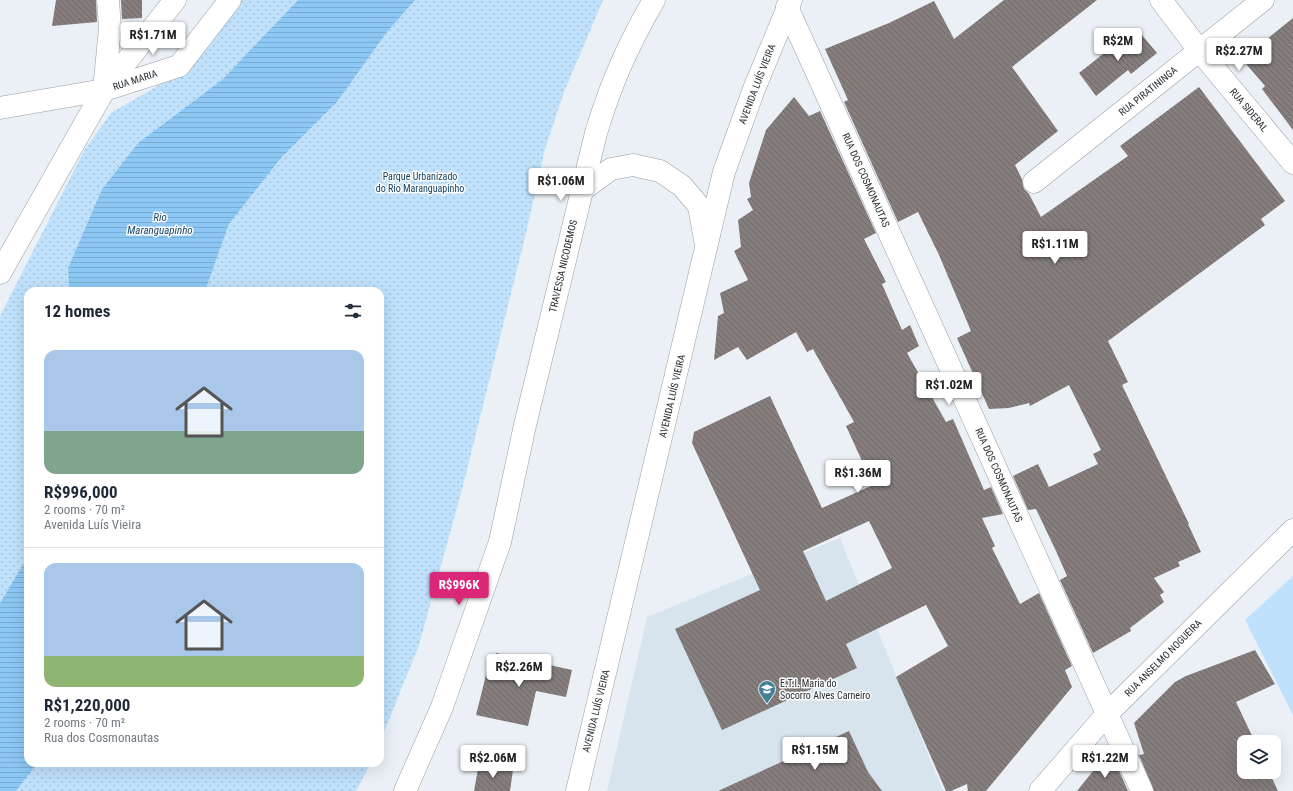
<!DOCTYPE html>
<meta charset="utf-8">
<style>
body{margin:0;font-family:"Roboto Condensed",sans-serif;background:#f2f2f3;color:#1f2937;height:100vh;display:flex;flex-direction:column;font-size:15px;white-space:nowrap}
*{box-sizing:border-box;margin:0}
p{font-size:13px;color:#747a83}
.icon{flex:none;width:22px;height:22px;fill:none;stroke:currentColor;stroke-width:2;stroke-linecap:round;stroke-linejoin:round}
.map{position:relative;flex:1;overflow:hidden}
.drawer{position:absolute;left:24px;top:287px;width:360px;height:480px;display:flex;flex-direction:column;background:#fff;border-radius:12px;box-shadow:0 4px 16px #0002}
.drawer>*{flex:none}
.controls{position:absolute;left:1237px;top:735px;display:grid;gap:8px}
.controls a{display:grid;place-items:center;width:44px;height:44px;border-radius:8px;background:#fff;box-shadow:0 4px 16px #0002;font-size:20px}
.price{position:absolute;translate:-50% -34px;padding:0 9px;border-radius:4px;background:#fff;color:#222;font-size:13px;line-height:26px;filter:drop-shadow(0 1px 2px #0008)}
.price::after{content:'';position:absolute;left:50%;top:24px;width:12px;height:9px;margin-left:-6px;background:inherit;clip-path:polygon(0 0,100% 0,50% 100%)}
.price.on{background:#db2777;color:#fff}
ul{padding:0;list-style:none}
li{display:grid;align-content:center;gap:8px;height:212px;padding:0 20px}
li+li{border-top:1px solid #e0e1e3}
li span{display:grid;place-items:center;height:124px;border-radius:12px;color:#555}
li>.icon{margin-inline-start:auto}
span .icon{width:72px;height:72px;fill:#fffc;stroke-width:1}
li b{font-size:17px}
h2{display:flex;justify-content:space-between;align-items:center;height:48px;padding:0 20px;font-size:17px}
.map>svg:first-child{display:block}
.built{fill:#d7e4ee}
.green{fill:#bfe1fb}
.park{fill:url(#park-dots)}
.water{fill:url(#water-rules)}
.building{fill:url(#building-back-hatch);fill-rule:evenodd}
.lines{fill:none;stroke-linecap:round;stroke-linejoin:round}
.minor-casing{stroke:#989ea2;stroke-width:23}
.major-casing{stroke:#989ea2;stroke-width:23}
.minor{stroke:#fff;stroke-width:22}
.major{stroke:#fff;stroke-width:22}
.labels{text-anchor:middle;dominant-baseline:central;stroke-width:3;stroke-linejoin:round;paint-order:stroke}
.street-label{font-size:10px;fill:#292b2d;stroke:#fbfdff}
.park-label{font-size:10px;fill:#154360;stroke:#fbfdff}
.poi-label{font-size:10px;fill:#292b2d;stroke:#fbfdff;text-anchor:start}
.water-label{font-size:11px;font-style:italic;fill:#1a4865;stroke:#fbfdff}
</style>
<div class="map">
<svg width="1293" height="791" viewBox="0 0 1293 791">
<defs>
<pattern id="park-dots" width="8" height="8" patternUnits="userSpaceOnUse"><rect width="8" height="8" fill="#bfe1fb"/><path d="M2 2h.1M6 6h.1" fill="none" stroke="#a4c1d7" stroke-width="1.8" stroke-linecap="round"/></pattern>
<pattern id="water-rules" width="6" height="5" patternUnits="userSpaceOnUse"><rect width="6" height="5" fill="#8cc8f3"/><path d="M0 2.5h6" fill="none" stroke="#79acd1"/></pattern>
<pattern id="building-back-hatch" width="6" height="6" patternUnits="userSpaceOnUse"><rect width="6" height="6" fill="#857e7d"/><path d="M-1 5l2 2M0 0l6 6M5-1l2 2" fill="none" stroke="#6d6767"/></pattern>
</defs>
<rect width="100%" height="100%" fill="#eaf0f5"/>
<path class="built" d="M840,538l103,253h-336l40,-174z"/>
<path class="green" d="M1293,576v139l-48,-95z"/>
<g class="park">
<path d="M242,0h56l-75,79 -85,64 -36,46 -34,79 1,23h-41v265l-28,47v-287l84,-165 27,-38 72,-42 24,-23z"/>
<path d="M415,0h188l-39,92 -19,57 -19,84 -63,253 -44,159 -39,97v-451h-175l24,-67 52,-66 56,-56 50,-70z"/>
<path d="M38,763h333l-15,28h-340z"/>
</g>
<g class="water">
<path d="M298,0h117l-28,32 -50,70 -56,56 -52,66 -24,67h-136l-1,-23 34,-79 36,-46 85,-64z"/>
<path d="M28,556v207h10l-22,28h-16v-188z"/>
</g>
<g class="building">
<path d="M56,0h40l1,22 -45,4z"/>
<path d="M121,0h21v18l-20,1z"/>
<path d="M1004,0h93l-85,67 46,64 -43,34 7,14 2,10 5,5 12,23 87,-61 -8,-10 79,-59 86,114 -24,18 4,6 -157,116 20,41 -6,3 67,139h-1l13,28 -23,10 2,4 -26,12 10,14 -4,3 4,7 -34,26 1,3 -38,22 -33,-73 7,-4 -11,-25 -20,-42 -8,1 -15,-34 25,-12 11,23 49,-23 -5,-10 8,-4 -32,-65 -39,21 -1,-3 -20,5 -20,1 -32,-71 14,-7 -32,-76 -21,-43 -20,10 -54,-120 4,-2 -23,-51 64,-26 45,-22 20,38z"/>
<path d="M1293,18v112l-31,-41 3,-3 -23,-27z"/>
<path d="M1136,28l21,25 -26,21 -3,-4 -32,26 -17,-23z"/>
<path d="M794,97l15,19 11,-5 56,122 -12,6 22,43 -4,2 20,46 8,-5 9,21 -12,7 39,69 7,-3 31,71 7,-3 12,27 -21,4 13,28 -3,2 28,56 19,-11 33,73 -7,4 7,17 -86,104h-18l-1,-7 -16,7h-5l-50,-114 52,-31 -22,-41 -80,39 11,24 -135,62 -47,-101 85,-39 -68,-147 2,-11 76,-36 52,112 51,-23 -27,-59 8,-4 -41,-73 -6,3 -11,-20 -49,28 -9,-13 -24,13 4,-44 6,-3 -4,-20 28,-13 -14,-29 7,-4 -3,-27 15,-10 -6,-11 4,-2 -2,-14 17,-53zM869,521l23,47 -66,33 -23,-50z"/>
<path d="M1255,650l20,34 -39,18 19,40h-11v30h25l9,19h-124l-15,-36 5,-1 -10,-31 41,-41 11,-6z"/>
<path d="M496,653l76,17 -6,27 -30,-6 -8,35 -52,-11 14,-56 5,1z"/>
<path d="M849,731l19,41 14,19h-164z"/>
<path d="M1114,759l14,32h-51l24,-30z"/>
<path d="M479,763l34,7 -3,21h-36z"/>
</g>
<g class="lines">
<g class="minor-casing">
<g id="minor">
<path d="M1161,0l38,50 94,113"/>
<path d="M787,7l355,784"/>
<path d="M104,90l6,-62 -2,-28"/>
<path d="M0,108l104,-18 75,-24 51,-66"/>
<path d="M1034,182l229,-182"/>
<path d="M0,273l104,-183 71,-90"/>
</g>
</g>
<g class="major-casing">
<g id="major">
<path d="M581,191l30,-22 22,-4 27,6 22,15 17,20 6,34"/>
<path d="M405,791l37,-84 58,-165 25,-117 71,-292c15,-50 32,-88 58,-133"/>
<path d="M577,791l147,-619 30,-83 37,-89"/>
<path d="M1040,791l67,-77 186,-184"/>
</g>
</g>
<use href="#minor" class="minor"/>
<use href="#major" class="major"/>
</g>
<defs>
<g id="school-pin" transform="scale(0.9)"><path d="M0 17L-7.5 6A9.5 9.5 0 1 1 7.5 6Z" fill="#428096" stroke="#fbfdff"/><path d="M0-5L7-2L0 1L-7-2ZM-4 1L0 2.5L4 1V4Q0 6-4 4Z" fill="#fff"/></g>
</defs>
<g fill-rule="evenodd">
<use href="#school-pin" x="767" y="689"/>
</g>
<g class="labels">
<g class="street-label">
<text transform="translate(135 80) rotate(-18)">RUA MARIA</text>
<text transform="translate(757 84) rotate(-69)">AVENIDA LUÍS VIEIRA</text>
<text transform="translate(1148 91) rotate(-39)">RUA PIRATININGA</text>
<text transform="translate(1249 110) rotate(50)">RUA SIDERAL</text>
<text transform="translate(866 180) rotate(66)">RUA DOS COSMONAUTAS</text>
<text transform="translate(563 266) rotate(-77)">TRAVESSA NICODEMOS</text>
<text transform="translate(672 396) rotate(-77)">AVENIDA LUÍS VIEIRA</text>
<text transform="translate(999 475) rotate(66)">RUA DOS COSMONAUTAS</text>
<text transform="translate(1163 658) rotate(-45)">RUA ANSELMO NOGUEIRA</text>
<text transform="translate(596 711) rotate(-76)">AVENIDA LUÍS VIEIRA</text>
</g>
<g class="park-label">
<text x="420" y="176">Parque Urbanizado<tspan x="420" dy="12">do Rio Maranguapinho</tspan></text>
</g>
<g class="poi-label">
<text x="780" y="683">E.T.I. Maria do<tspan x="780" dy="12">Socorro Alves Carneiro</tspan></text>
</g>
<g class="water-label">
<text x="160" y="217">Rio<tspan x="160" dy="13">Maranguapinho</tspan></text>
</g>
</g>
</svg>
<div class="controls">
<a><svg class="icon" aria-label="layers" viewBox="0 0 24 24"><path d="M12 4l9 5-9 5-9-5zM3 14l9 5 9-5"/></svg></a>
</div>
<b class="price" style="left:153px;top:56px">R$1.71M</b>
<b class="price" style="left:1118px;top:62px">R$2M</b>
<b class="price" style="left:1239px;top:72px">R$2.27M</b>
<b class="price" style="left:561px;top:202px">R$1.06M</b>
<b class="price" style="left:1055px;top:265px">R$1.11M</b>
<b class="price" style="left:949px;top:406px">R$1.02M</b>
<b class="price" style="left:858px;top:494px">R$1.36M</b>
<b class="price on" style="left:459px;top:606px">R$996K</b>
<b class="price" style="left:519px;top:688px">R$2.26M</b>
<b class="price" style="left:815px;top:771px">R$1.15M</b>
<b class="price" style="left:493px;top:779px">R$2.06M</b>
<b class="price" style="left:1105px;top:779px">R$1.22M</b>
<section class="drawer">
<h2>12 homes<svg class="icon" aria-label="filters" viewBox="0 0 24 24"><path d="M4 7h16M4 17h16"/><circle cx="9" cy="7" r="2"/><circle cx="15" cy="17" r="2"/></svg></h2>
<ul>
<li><span style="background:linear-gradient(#a9c7e8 65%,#7fa58c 0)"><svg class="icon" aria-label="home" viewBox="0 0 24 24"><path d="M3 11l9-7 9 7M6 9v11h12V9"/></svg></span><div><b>R$996,000</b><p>2 rooms · 70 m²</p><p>Avenida Luís Vieira</p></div></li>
<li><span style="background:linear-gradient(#a9c7e8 75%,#8fb573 0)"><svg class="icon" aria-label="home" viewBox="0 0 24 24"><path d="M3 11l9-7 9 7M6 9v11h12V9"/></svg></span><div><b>R$1,220,000</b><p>2 rooms · 70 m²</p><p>Rua dos Cosmonautas</p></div></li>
</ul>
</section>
</div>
